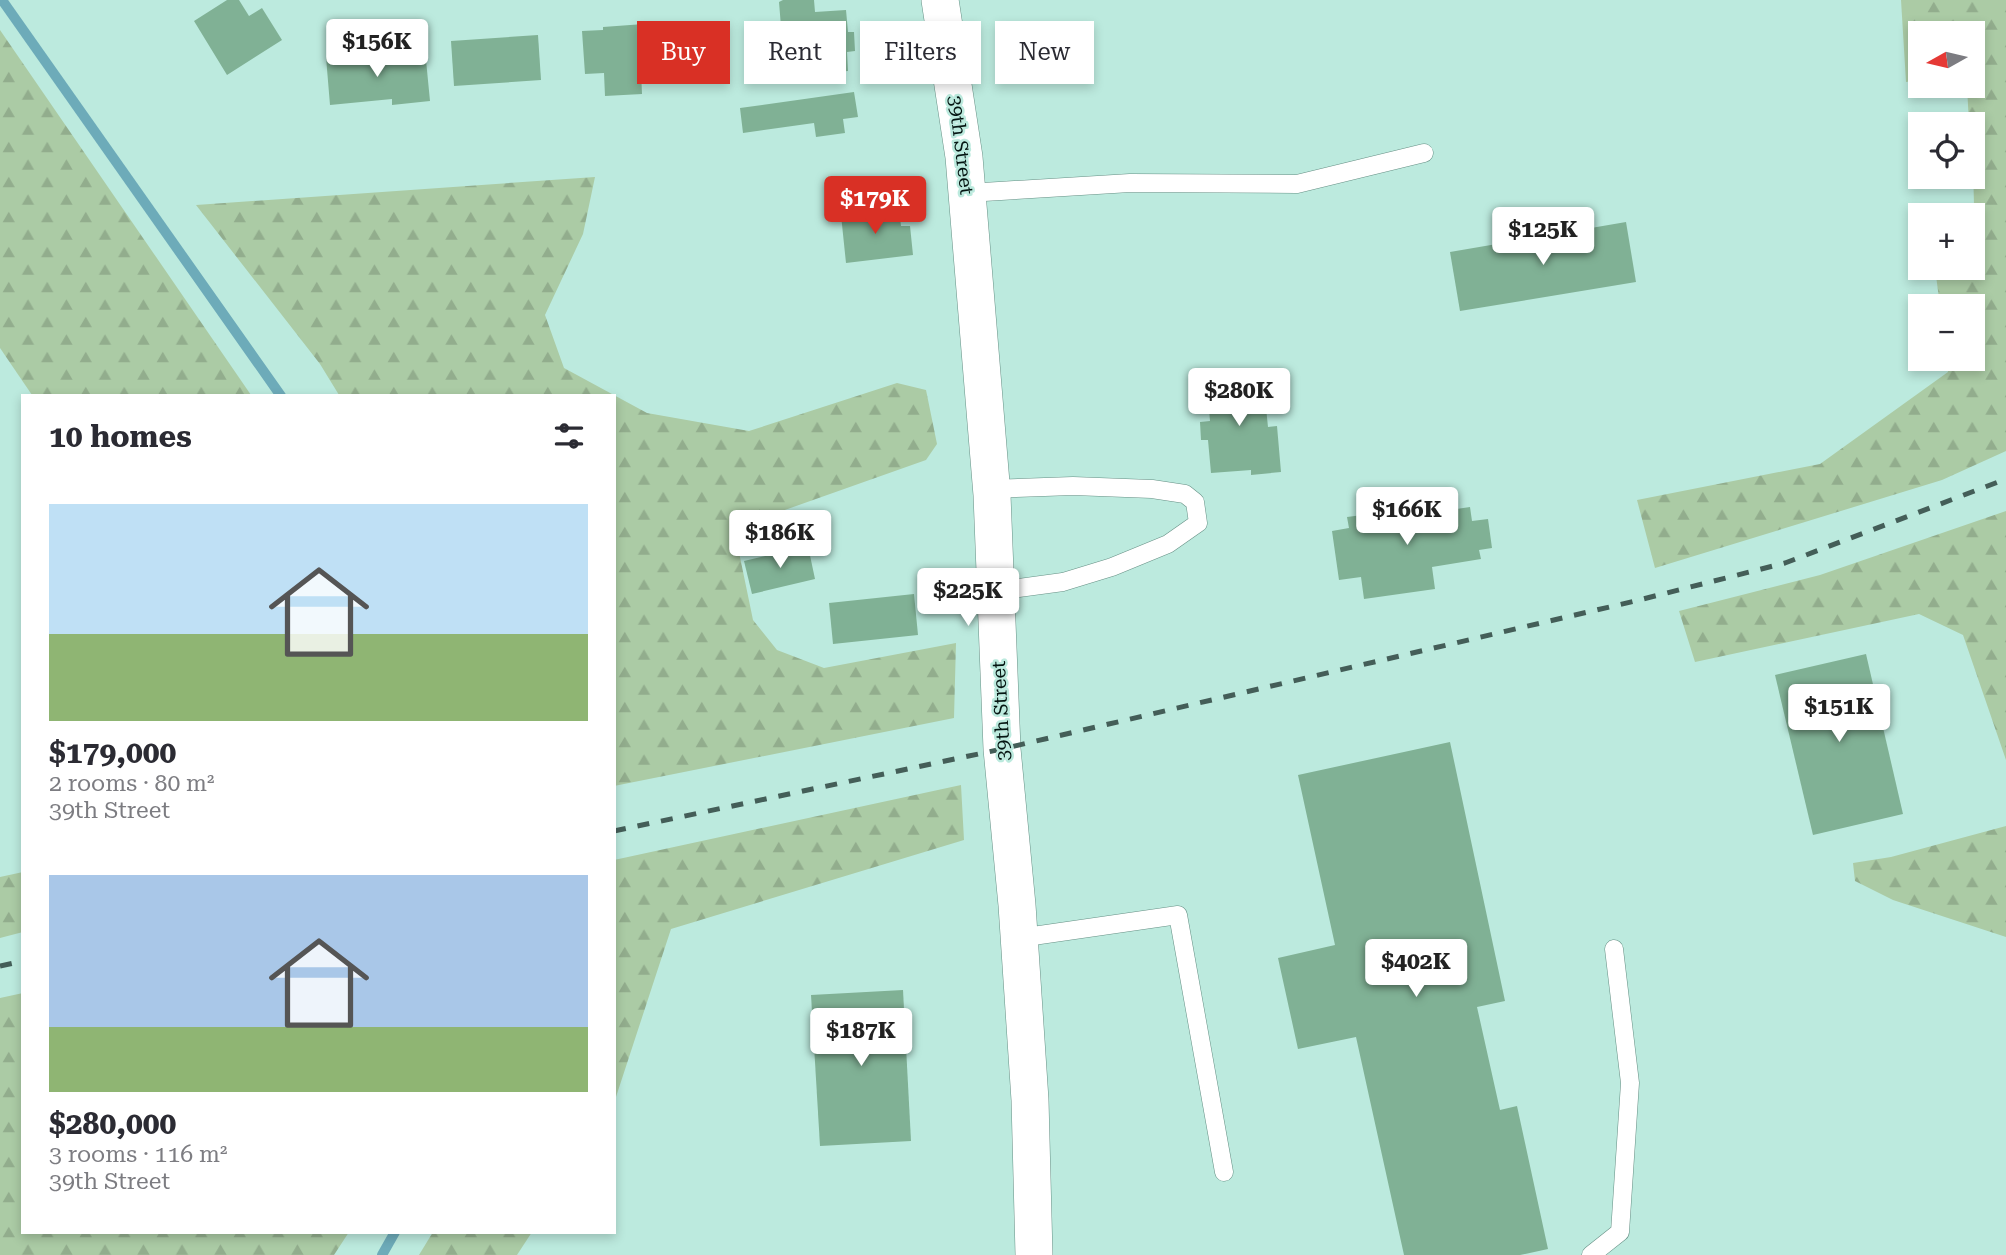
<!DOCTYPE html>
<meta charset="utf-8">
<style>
body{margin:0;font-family:"Roboto Serif",serif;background:#f2f2f3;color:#2b2b33;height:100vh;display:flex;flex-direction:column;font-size:26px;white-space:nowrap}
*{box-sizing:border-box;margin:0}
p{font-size:23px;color:#7c7c81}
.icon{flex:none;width:38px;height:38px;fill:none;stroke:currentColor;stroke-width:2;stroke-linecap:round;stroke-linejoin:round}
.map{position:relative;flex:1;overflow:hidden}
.sheet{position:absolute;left:21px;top:394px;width:595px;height:840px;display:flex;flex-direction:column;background:#fff;border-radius:0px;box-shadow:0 4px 10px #0003}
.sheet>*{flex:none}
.hud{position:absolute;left:637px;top:21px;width:665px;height:63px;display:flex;gap:14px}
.needle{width:46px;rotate:262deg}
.controls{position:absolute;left:1908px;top:21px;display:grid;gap:14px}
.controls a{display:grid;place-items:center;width:77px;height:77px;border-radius:0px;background:#fff;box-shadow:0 4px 10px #0003;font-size:35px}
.price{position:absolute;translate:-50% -60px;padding:0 16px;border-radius:7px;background:#fff;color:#222;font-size:23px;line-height:46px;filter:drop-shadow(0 2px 4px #0008)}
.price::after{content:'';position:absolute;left:50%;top:42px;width:21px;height:16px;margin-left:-10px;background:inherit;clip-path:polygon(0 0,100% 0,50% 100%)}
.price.active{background:#d93025;color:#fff}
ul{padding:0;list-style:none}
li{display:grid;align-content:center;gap:14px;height:371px;padding:0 28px}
li span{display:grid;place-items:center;height:217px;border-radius:0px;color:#555}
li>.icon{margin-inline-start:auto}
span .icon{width:126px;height:126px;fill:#fffc;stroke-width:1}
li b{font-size:30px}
h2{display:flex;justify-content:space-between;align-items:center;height:84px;padding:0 28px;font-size:30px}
.chip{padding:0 24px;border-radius:0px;background:#fff;box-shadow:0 4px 10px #0003;font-size:24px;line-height:63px}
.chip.active{background:#d93025;color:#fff}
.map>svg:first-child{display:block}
.forest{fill:url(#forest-firs)}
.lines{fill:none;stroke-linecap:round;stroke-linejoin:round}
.stream{stroke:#6dabb9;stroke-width:10}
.building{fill:#80b195}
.service-casing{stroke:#669085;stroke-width:19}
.minor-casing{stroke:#669085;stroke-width:38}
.service{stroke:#fff;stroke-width:18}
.minor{stroke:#fff;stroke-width:37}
.rail{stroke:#445e58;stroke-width:5;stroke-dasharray:12 12;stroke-linecap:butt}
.labels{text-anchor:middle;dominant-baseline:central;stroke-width:5;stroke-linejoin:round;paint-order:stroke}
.street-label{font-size:19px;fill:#051512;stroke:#bceade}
</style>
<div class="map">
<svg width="2006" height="1255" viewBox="0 0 2006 1255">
<defs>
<pattern id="forest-firs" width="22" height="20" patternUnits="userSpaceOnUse" patternTransform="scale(1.75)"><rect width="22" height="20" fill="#abcba5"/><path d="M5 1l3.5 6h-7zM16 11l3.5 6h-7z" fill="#92ad8d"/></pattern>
</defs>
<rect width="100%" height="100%" fill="#bceade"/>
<g class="forest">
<path d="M1901,0h105v451l-64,29 -287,88 -18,-68 183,-36 128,-92 -1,-13h25v-53h-32l-5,-38h37v-21l3,-1 -3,-122h-3l-2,-38h5v-53h-52v47l-14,2z"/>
<path d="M0,30l251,365h-219l-32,-47z"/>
<path d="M595,177l-12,57 -38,81 19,53 83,45 102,18 148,-48 29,7 11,54 -11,16 -192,68 19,92 24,30 47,18 132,-25 -2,75 -340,68v-390l-275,-1 -19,-31 -124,-159z"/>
<path d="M2006,511v249l-43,-125 -44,-21 -224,48 -16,-51 141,-36z"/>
<path d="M961,785l3,55 -293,89 -57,174v-243z"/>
<path d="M2006,826v111l-113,-37 -38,-19 -2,-18 38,-6z"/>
<path d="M23,872v60l-23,6v-61z"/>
<path d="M23,993v239h326l-15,23h-334v-257z"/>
<path d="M433,1232h99l-15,23h-98z"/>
</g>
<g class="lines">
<g class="stream">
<path d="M2,0l279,396"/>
<path d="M382,1255l13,-23"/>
</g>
</g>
<g class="building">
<path d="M227,0h12l10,16 13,-8 20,32 -55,35 -33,-54z"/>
<path d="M783,0h31l1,12 31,-2 2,22h6l1,19 -8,1 1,19 -63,5 -6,-74z"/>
<path d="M671,22l2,47 -32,2 1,23 -37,2 -1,-23 -19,1 -3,-43 21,-1v-3z"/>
<path d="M538,35l3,45 -87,6 -3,-45z"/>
<path d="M405,50l1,12 20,-2 4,41 -38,4v-6l-62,6 -4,-48z"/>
<path d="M854,92l4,25 -15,2 2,14 -29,4 -2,-14 -71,10 -3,-25z"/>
<path d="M899,209l2,17h9l3,29 -67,8 -5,-48z"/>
<path d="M1626,222l10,60 -176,29 -10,-59z"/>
<path d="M1246,372l2,28 17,-2 3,29 9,-1 4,46 -30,3v-5l-40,3 -3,-33h-7l-1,-18 10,-1 -4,-46z"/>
<path d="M1421,495l2,19 47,-7 2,14 16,-2 4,29 -13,2 2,9 -49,8 3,22 -71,10 -3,-22 -22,3 -7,-49 17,-3 -2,-11 31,-4 2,10 6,-1 -1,-11 10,-12z"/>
<path d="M808,546l7,33 -63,15 -8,-33z"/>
<path d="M914,594l4,41 -85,9 -4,-41z"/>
<path d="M1866,654l37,160 -90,21 -38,-160z"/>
<path d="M1450,742l55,259 -28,6 23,103 17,-4 31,143 -28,6h-116l-48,-218 -58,12 -20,-91 57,-13 -37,-170z"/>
<path d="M903,990l8,151 -91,5 -9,-151z"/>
</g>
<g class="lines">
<g class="service-casing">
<g id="service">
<path d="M967,193l163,-10 167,1 127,-31"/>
<path d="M992,489l81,-3 79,3 33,5 10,8 3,21 -30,21 -56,23 -49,15 -67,9"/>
<path d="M1019,938l159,-23 46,257"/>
<path d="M1591,1255l29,-23 10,-149 -16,-134"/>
</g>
</g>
<g class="minor-casing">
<path id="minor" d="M940,0l24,157 28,338 10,254 15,156 13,195 4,155"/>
</g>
<use href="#service" class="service"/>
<use href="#minor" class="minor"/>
<g class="rail">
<path d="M614,831l388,-82 633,-148 150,-38 221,-84"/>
<path d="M0,966l23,-5"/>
</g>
</g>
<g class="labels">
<g class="street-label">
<text transform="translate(961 145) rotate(83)">39th Street</text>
<text transform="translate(1001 711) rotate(-93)">39th Street</text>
</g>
</g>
</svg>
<div class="controls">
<a><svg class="needle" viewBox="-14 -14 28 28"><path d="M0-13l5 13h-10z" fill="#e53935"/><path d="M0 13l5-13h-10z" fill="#7c7c81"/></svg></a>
<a><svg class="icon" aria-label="locate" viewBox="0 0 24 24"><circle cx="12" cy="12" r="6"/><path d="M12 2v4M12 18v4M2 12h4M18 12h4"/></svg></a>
<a>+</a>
<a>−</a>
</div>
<b class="price" style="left:377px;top:79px">$156K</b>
<b class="price active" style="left:875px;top:236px">$179K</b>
<b class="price" style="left:1543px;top:267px">$125K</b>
<b class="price" style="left:1239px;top:428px">$280K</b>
<b class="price" style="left:1407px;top:547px">$166K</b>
<b class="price" style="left:780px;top:570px">$186K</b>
<b class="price" style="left:968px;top:628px">$225K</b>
<b class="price" style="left:1839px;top:744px">$151K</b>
<b class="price" style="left:1416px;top:999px">$402K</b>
<b class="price" style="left:861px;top:1068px">$187K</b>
<div class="hud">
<a class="chip active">Buy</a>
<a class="chip">Rent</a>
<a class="chip">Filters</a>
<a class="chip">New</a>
</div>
<section class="sheet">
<h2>10 homes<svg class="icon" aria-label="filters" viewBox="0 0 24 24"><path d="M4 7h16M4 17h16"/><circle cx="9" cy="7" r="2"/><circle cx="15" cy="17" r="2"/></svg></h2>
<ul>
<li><span style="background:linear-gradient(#bfe0f5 60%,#8fb573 0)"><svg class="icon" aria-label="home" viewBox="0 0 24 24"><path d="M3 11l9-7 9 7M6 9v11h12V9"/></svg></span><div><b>$179,000</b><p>2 rooms · 80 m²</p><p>39th Street</p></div></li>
<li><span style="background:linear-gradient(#a9c7e8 70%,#8fb573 0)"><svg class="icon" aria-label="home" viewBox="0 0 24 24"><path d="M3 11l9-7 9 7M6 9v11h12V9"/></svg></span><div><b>$280,000</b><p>3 rooms · 116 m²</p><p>39th Street</p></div></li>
</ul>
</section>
</div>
